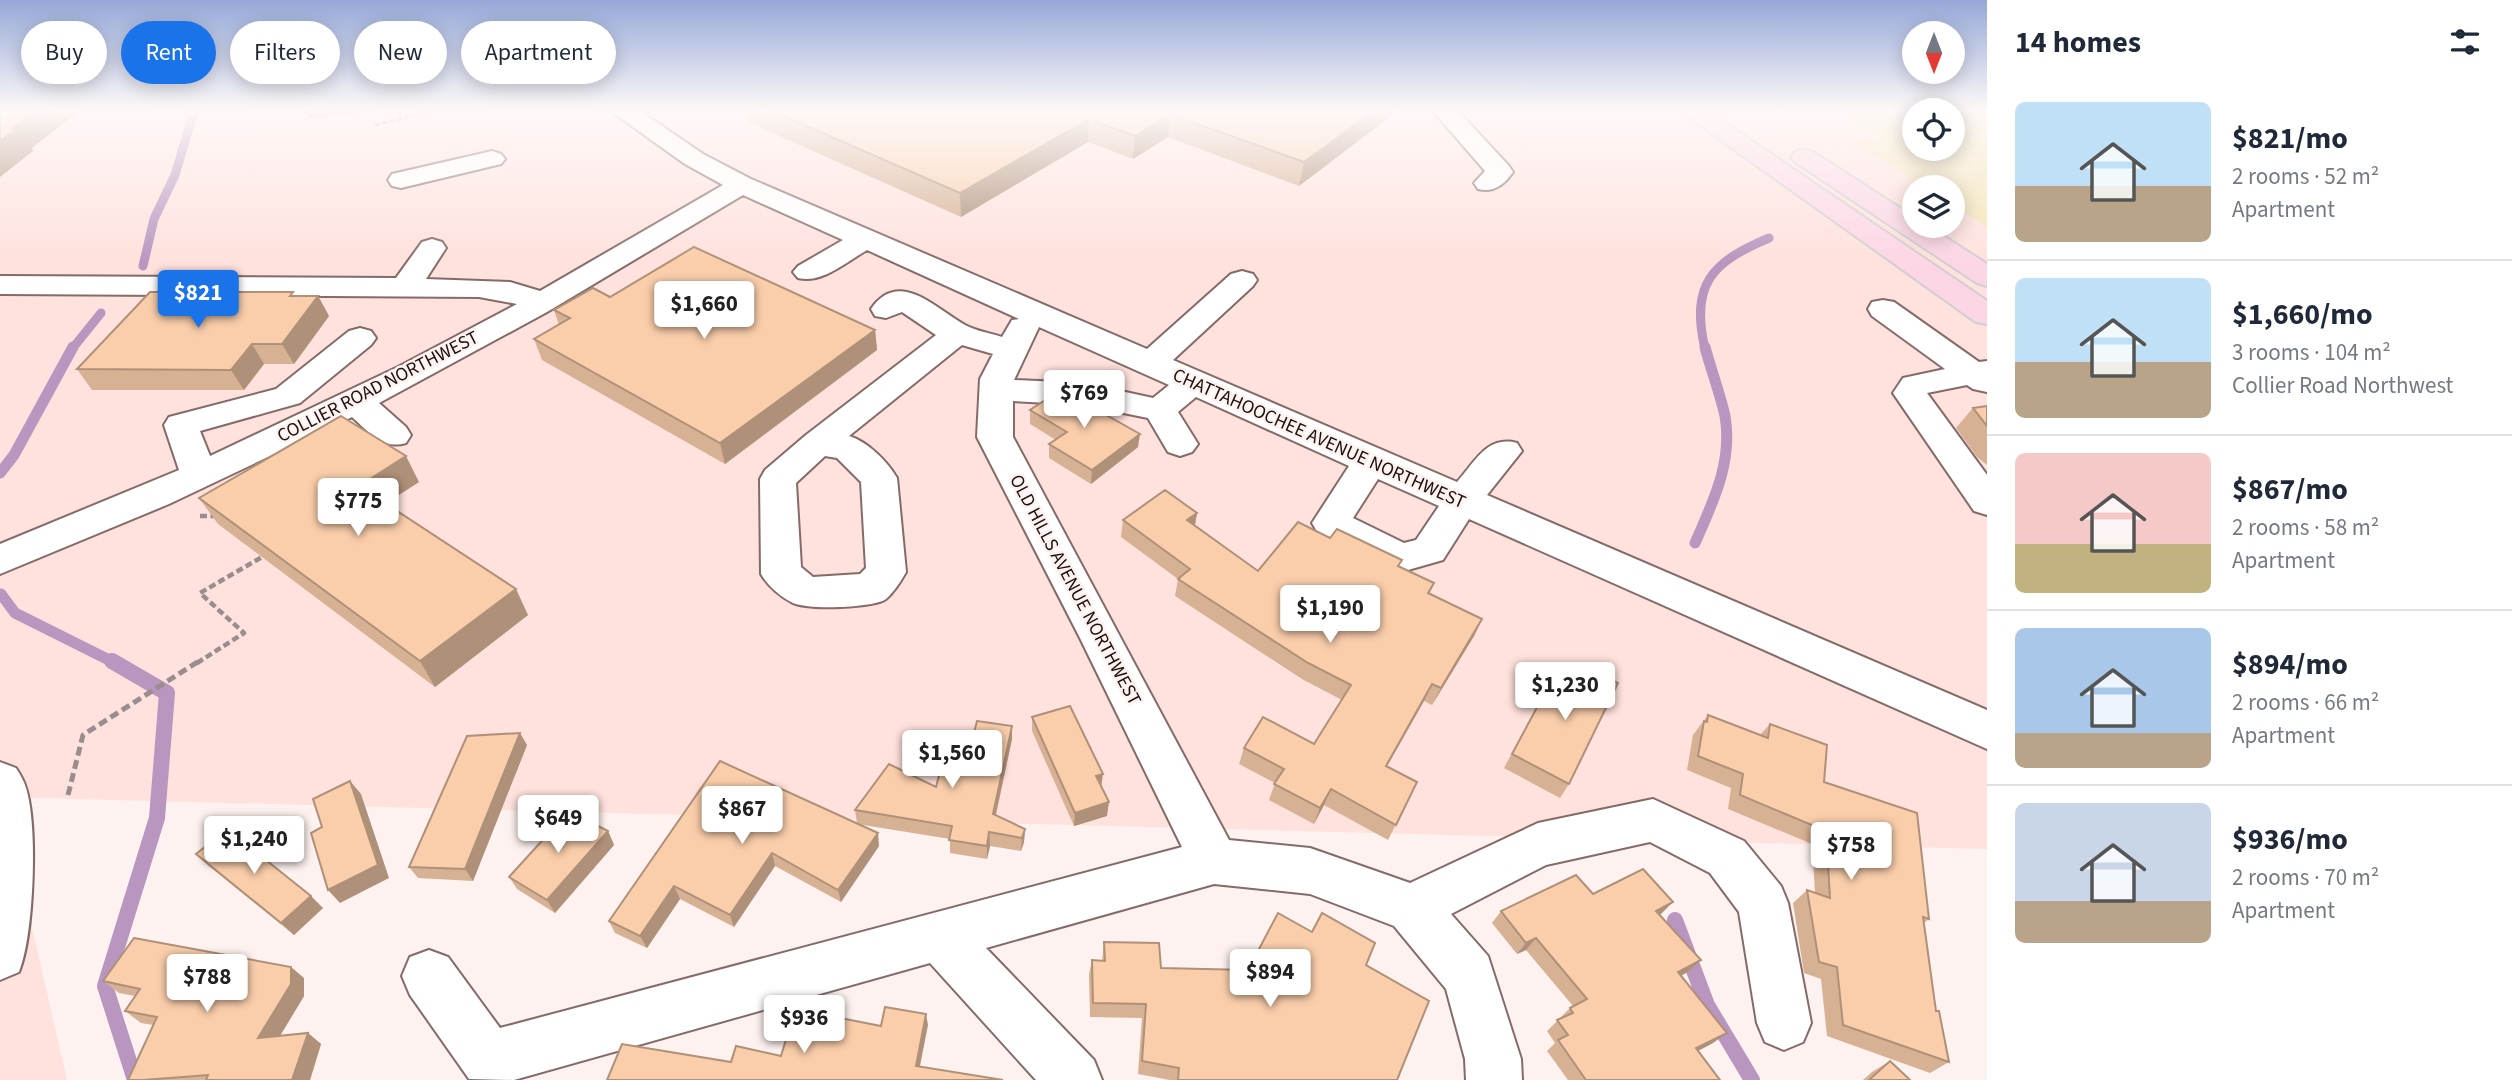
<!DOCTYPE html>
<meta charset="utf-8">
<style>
body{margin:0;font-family:"Source Sans 3",sans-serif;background:#f2f2f3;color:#1f2937;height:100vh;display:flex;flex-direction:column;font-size:26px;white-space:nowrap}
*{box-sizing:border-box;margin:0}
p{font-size:23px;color:#747a83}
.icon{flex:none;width:38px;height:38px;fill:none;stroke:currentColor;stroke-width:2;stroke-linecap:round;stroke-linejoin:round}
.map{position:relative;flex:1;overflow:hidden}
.side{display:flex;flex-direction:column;background:#fff;width:525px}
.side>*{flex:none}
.hud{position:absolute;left:21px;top:21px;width:665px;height:63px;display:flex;gap:14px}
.needle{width:46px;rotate:180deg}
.tools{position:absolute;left:1902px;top:21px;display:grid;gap:14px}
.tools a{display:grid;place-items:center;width:63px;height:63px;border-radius:50%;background:#fff;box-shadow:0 4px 18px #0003;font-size:35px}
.price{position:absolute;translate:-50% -60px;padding:0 16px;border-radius:7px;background:#fff;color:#222;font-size:23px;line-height:46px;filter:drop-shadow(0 2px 4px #0008)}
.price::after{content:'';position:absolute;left:50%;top:42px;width:21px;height:16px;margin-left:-10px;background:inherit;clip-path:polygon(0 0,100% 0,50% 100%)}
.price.current{background:#1a73e8;color:#fff}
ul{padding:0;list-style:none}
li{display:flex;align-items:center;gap:21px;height:175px;padding:0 28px}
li+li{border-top:2px solid #e0e1e3}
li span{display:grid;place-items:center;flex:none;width:196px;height:140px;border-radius:10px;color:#555}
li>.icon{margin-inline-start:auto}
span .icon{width:84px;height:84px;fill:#fffc;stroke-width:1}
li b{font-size:30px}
h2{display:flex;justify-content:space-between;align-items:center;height:84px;padding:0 28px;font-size:30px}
.pill{padding:0 24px;border-radius:32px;background:#fff;box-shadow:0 4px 18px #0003;font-size:24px;line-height:63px}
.pill.current{background:#1a73e8;color:#fff}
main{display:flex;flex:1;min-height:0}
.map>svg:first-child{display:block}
.built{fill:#ffe1dd}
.green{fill:#f3e4b5}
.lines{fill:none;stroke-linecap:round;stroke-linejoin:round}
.stream-far2{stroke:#b896bf;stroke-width:9}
.stream-far1{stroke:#b896bf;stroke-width:11}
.stream{stroke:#b896bf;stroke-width:16}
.minor-casing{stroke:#846b68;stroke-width:4}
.major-casing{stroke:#d1cfcf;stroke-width:4}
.path-far2{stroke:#998e8d;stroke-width:3.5;stroke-dasharray:5 2.5;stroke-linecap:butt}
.path-far1{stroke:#998e8d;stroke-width:4.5;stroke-dasharray:7 3.5;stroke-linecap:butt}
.path{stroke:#998e8d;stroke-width:5;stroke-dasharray:9 4.5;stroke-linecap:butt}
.minor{fill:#fff;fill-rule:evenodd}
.major{fill:#fcd6e5;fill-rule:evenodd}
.wall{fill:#d7b193}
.shaded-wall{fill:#af9078}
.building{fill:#faceab;stroke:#af9078;stroke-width:2}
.labels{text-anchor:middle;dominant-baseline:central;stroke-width:5;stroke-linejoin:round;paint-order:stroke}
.street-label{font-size:19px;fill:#1a1110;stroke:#fdf2f0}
</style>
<main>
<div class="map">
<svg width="1987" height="1080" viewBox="0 0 1987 1080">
<rect width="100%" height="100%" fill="#fdf2f0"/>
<path class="built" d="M0,111h1836l47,29 -28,4 69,43h-10v39h39v-21l34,22v622l-1985,-52 65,283h-67z"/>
<path class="green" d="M1836,111h78v38h39v-38h34v116l-34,-22v-18h-29l-70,-44 28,-3z"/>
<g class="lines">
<g class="stream-far2">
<path d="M143,266l11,-47 21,-44 19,-64"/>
<path d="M72,349l29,-36"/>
<path d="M1705,349c-15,-65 7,-87 64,-111"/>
</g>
<g class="stream-far1">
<path d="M0,473l14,-18 59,-108"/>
<path d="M1695,543c18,-41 38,-81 30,-127 -5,-23 -14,-46 -20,-69"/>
<path d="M1,594l14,19 100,50"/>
</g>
<g class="stream">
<path d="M112,661l55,32 -10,125 -52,168 30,94"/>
<path d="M1675,920l32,85 45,75"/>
</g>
<g class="minor-casing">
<g id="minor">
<path d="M611,111h29l63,43 48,25 396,170 84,-75 11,-3 11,3 4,6 -4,6 -80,74 284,122c18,-20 30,-47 60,-39l5,8 -35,44 500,215v39l-518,-230 -26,41 -42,12 -14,-4 -69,-35 -6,-10 37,-57 -153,-69 -18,15 20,32 -6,8 -12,4 -12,-4 -20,-34 -64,-13 -71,-4v36l216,403 81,8 100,35 128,-60 115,-24 91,42 37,45 7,17 23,120 -8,19 -19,8 -19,-8 -8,-19 -18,-111 -29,-39 -60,-31 -104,23 -95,49 37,42 33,103 1,21h-56l-1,-21 -19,-70 -52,-63 -84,-32 -96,-10 -228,64 108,112 8,20h-66l-106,-117 -416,117 -45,-1 -59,-84 -8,-19 8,-19 19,-7 19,7 52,71 682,-181 -102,-209 -103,-201 3,-58 13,-25 -31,-9 -113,91c19,6 38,25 48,42l9,94c-5,9 -12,20 -20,27 -12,9 -78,11 -93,4 -12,-6 -25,-17 -32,-29l-1,-95 5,-9 41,-35 130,-100 -34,-23 -16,6 -11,-2 -4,-7c28,-41 65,0 94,16 11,6 25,8 37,12l10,-17 7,-1 -152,-69c-21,12 -45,34 -69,28l-5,-6 5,-6 45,-26 -100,-45 -196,117 -168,91 27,24 5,8 -5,8c-24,7 -37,-11 -54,-26l-183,87 -169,70v-30l179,-74 -15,-45 5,-8 107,-28 73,-58 11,-3 11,3 5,7 -5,7 -71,58 -100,28 10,25 188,-89 119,-63 -38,-7 -479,-3v-18l396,2 26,-36 10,-3 10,3 4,6 -20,31 84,3 30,9 183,-106 -38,-21zM1039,327l130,58 -16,13 -69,-15 -70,-3zM825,456l12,2 24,24 5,86 -6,6 -47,3 -12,-10 -5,-84zM1378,479l61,27 -23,34 -12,3 -51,-25z"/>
<path d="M1433,111h25l51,55 4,6c-9,13 -20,21 -35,17l-4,-6 11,-12z"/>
<path d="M492,151l9,3 4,5 -4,5 -100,24 -9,-2 -4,-6 4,-6z"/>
<path d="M1883,300l11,2 85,60 8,-1v31l-14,-3 -6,-4 -40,8 60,82v40l-13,-4 -81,-118 10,-15 42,-9 -73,-53 -4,-7 4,-7z"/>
<path d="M0,762l16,6c4,6 8,13 10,20 12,38 8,147 -7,184l-19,8z"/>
</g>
</g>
<g class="major-casing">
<g id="major">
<path d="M1680,111h28l279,190v23l-11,-2z"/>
<path d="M1804,149l9,3 101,65v9h14l59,38v22l-10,-3 -182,-121 -4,-5 4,-5z"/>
</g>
</g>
<path class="path-far2" d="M375,125l56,-14"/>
<g class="path-far1">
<path d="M200,516h19"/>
<path d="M197,663l47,-30 -44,-40 62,-36"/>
</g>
<path class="path" d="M68,795l15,-60 116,-74"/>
<use href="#minor" class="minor"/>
<use href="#major" class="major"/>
</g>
<g class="wall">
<path d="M747,111h646l-2,5 -92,70 -131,-49 -35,22 -45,-17 -127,75 -213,-95z"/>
<path d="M295,296h23l11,20 -35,48h-30l-20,26h-152l-15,-21z"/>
<path d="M610,297l265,33 2,20 -152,114 -183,-104 -8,-21 25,-14 -5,-15z"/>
<path d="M1987,406v59l-10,-8 -21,-29 17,-20z"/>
<path d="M1030,410l108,37 -47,37 -42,-26v-14l7,-4 -26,-16z"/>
<path d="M419,482l-33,21 142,112 -93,72 -217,-163 -19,-26z"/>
<path d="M1197,513l-2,12 63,46 72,-33 69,28 35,17 -4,10 52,26 -8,17 -42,69 -8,-4 -37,65 30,16 -29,58 -64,-35 -10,19 -45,-24 6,-17 -36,-19 5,-16 70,-4 28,-44 -40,-21 -127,-83 3,-17 -57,-42 2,-17z"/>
<path d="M1559,666l21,10 5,-9 -16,117 -9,14 -56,-30z"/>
<path d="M1708,715l52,20 10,-11 54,58 105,137 -5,4 12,88 13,51 -19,11 -103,-37 -6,-57 -17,-6 -11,-70 14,-13 8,3 -3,-49 -84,-35 3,-21 -44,-18 6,-35z"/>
<path d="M1032,717l75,99 -33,10 -42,-95z"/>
<path d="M1012,739l-16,76 29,14 -1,13 -3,9 -31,-5 -3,13 -37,-6v-14l-93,-15 -2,-14 81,-23 34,-39z"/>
<path d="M527,745l-54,136 -55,-3 -9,-11z"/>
<path d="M720,761l159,85 -38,56 -66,-36 -41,61 -54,-28 -33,49 -32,-15 -6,-12z"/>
<path d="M608,831l6,14 -59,68 -38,-24 -8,-12z"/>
<path d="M196,854l127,54 -29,27 -84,-68z"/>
<path d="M1593,894l67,21 28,57 -8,4 33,67 -15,8 22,29h-152l-21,-29 8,-8 -8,-12 23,-23 3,-2 -47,-56 -9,4 -25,-31 9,-12z"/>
<path d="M1104,942l57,26 87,2 118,-5 31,115h-227l-32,-6 4,-56 -52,-1 -1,-43 3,-14 10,1z"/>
<path d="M304,978v18l-24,40 28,-3 13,11 -11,36h-182l25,-55 -12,-2 -16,-12 10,-15 -16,-3 -16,-12z"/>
<path d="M1890,1061l20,19h-47l9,-8z"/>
</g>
<g class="shaded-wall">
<path d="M35,111h44l-47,37 1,3 -33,26v-36l13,-13z"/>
<path d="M305,111h74l-70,8z"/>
<path d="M1374,111h19l-2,5 -92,70 5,-24z"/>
<path d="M1170,114l-2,23 -35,22 2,-23z"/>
<path d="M1089,119l-1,23 -127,75 -1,-24z"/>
<path d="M318,296l11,20 -35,48 -12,-20z"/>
<path d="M875,330l2,20 -152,114 -5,-21z"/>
<path d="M252,344l12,20 -20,26 -13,-20z"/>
<path d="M1140,434l-2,13 -47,37 1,-14z"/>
<path d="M406,456l13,26 -45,29 -15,-25z"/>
<path d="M1197,513l-3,17 -7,-10z"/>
<path d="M516,589l12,26 -93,72 -15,-26z"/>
<path d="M1482,619l-8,17 -42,69 9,-17z"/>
<path d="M1432,684l-8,17 -46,81 8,-16z"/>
<path d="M1012,726v13l-19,88v-13z"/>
<path d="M520,733l7,12 -54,136 -8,-12z"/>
<path d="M1103,774l-2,14 -5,-12z"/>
<path d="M350,781l11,13 28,84 -49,25 -12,-13z"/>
<path d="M1331,789l-7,16 -10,19 6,-16z"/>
<path d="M1109,802l-2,14 -33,10 1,-13z"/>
<path d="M1025,829l-1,13 -3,9 1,-13z"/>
<path d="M608,831l6,14 -59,68 -8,-13z"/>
<path d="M989,832l1,14 -3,13v-13z"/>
<path d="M878,833l1,13 -38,56 -3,-12z"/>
<path d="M772,853l3,13 -41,61 -4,-12z"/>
<path d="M674,886l6,13 -33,49 -7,-12z"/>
<path d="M311,896l12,12 -29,27 -13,-12z"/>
<path d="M1673,902l-12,12 -16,9 11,-12z"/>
<path d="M1536,938l-10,12 -9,4 9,-11z"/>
<path d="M1701,960l-13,12 -23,12 13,-12z"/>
<path d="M291,967l13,11v18l-32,53 -14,-11z"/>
<path d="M926,1014l2,11 -10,51 -2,-10z"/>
<path d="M308,1033l13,11 -11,36h-18z"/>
<path d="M1727,1033l-14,10 -31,16 14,-11z"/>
</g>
<g class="building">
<path d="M0,111h35l-22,17h5l-18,13z"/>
<path d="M772,111h602l-70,51 -134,-48 -35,22 -46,-17 -129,74z"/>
<path d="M694,247l181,83 -155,113 -186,-104 36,-21 -16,-8 39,-22 17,9z"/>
<path d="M150,292h143l-3,4h28l-36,48h-30l-21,26 -154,-1z"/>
<path d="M1056,393h11l73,41 -48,36 -43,-26 18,-12 -37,-22z"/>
<path d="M1987,406v20l-14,-18z"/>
<path d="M341,416l65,40 -47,30 157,103 -96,72 -221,-163z"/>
<path d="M1165,490l32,23 -10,7 71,51 40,-49 32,16 7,-9 65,31 -4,6 36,17 -6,10 54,26 -41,69 -9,-4 -46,82 31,16 -21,43 -65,-36 -11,19 -46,-24 10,-15 -40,-21 19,-31 51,27 37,-59 -43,-22 -130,-84 12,-10 -67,-49z"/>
<path d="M1559,666l23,10 3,-9 33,16 -49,101 -57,-30z"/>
<path d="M1070,706l33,68 -7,2 13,26 -34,11 -43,-96z"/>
<path d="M1708,715l60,23 2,-14 57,21 -3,37 93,31 12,106 -6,-2 13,94h3l10,51 -106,-37 -6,-58 -18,-5 -12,-72 23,8 -4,-67 -86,-36 3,-21 -45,-18 6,-35 3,1z"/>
<path d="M977,721l35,5 -19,88 32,15 -3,9 -33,-6 -2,14 -38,-6 3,-14 -97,-16 34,-46 47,23 11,-42 23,3z"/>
<path d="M520,733l-55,136 -56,-2 58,-131z"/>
<path d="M720,761l158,72 -40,57 -66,-37 -42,62 -56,-29 -34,50 -31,-15z"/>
<path d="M350,781l28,84 -50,25 -17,-57 11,-6 -9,-28z"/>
<path d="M569,811l39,20 -61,69 -38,-23z"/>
<path d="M227,829l84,67 -30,27 -85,-69z"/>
<path d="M1643,869l30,33 -17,9 45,49 -23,12 49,61 -31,15 24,32h-134l-28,-40 10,-5 -11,-15 16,-7 -3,-5 17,-9 -51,-61 -10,5 -25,-32 75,-36 17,19z"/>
<path d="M1278,913l34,19 10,-19 53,30 -9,22 63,36 -32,79h-219l1,-12 -37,-7 4,-57 -53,-1 -1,-43 13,1 -1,-19 55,1 2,25 87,2z"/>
<path d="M134,938l157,29v17l-33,54 50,-5 -16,47h-86l2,-5 -65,5h-15l29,-63 -32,-6 15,-22 -37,-8z"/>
<path d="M885,1007l41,7 -10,52 87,14h-396l15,-36 109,18 5,-16 45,10 14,-47 86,17z"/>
<path d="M1890,1061l20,19h-41z"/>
</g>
<linearGradient id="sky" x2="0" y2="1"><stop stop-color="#95a8d8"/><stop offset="0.42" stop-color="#fef9f8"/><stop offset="1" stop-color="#fef9f8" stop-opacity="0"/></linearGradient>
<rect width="1987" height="262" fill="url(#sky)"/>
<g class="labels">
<g class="street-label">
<text transform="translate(378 387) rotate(-27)">COLLIER ROAD NORTHWEST</text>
<text transform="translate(1319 439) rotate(24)">CHATTAHOOCHEE AVENUE NORTHWEST</text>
<text transform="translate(1075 590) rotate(62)">OLD HILLS AVENUE NORTHWEST</text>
</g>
</g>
</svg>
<div class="tools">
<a><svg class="needle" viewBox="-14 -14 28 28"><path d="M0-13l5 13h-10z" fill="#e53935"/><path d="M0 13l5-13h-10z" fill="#747a83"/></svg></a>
<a><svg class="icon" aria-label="locate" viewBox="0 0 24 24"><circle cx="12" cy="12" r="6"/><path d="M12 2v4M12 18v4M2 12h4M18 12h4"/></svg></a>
<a><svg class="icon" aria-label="layers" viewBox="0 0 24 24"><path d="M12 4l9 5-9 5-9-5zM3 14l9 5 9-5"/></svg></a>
</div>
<b class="price current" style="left:198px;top:330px">$821</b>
<b class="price" style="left:704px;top:341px">$1,660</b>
<b class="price" style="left:1084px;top:430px">$769</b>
<b class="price" style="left:358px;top:538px">$775</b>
<b class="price" style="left:1330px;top:645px">$1,190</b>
<b class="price" style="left:1565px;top:722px">$1,230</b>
<b class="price" style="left:952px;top:790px">$1,560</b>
<b class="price" style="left:742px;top:846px">$867</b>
<b class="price" style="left:558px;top:855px">$649</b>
<b class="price" style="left:254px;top:876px">$1,240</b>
<b class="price" style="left:1851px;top:882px">$758</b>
<b class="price" style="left:1270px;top:1009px">$894</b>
<b class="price" style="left:207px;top:1014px">$788</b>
<b class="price" style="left:804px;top:1055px">$936</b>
<div class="hud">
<a class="pill">Buy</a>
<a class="pill current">Rent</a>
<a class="pill">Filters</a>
<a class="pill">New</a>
<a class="pill">Apartment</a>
</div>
</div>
<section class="side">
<h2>14 homes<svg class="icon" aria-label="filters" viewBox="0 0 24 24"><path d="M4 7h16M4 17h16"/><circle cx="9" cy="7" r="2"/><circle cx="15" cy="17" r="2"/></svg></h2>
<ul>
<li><span style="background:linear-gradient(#bfe0f5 60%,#b9a48a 0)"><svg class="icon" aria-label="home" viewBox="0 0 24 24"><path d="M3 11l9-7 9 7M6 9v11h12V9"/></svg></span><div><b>$821/mo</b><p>2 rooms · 52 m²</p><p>Apartment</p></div></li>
<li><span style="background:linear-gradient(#bfe0f5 60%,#b9a48a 0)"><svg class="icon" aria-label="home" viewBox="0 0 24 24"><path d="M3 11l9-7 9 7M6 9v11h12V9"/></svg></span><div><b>$1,660/mo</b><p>3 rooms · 104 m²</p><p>Collier Road Northwest</p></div></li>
<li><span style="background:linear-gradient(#f6c9c9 65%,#c2b280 0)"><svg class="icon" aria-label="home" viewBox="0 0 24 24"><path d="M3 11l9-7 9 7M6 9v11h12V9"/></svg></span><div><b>$867/mo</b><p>2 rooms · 58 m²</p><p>Apartment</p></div></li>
<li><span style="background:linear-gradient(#a9c7e8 75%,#b9a48a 0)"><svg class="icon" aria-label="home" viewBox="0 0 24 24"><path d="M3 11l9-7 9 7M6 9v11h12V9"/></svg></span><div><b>$894/mo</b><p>2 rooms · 66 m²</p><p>Apartment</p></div></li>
<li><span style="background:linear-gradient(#c9d6e8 70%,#b9a48a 0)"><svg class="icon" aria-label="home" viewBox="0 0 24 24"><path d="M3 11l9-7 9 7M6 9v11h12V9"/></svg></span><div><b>$936/mo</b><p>2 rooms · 70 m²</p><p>Apartment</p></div></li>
</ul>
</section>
</main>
